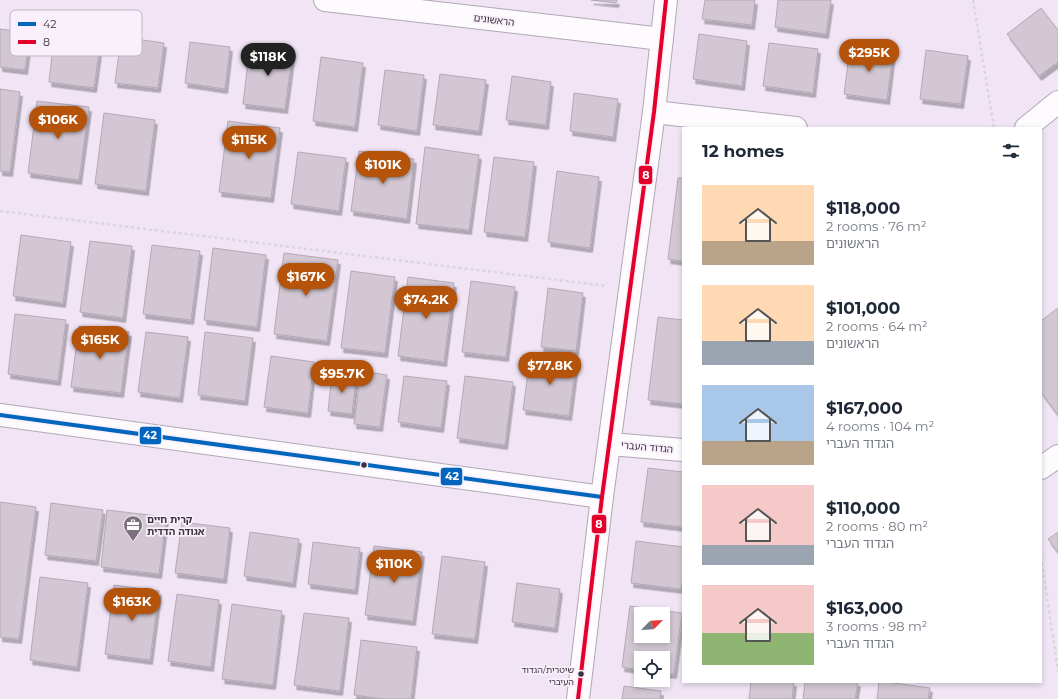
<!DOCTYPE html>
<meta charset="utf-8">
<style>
body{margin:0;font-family:Montserrat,"Noto Sans Hebrew",sans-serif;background:#f6f6f7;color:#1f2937;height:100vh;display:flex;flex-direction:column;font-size:15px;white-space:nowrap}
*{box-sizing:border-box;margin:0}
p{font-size:13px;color:#747a83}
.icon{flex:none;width:22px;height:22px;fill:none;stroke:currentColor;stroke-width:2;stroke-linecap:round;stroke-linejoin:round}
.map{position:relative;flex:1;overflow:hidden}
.side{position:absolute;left:682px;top:127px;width:360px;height:556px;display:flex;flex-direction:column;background:#fff;border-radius:0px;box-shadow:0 2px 6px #0003}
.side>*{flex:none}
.needle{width:26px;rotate:66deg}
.buttons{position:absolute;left:634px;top:607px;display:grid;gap:8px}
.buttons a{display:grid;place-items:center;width:36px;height:36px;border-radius:0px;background:#fff;box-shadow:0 2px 6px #0003;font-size:20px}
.price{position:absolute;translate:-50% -34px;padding:0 9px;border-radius:14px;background:#b45309;color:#fff;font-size:13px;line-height:26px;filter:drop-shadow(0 1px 2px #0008)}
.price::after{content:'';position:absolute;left:50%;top:24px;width:12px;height:9px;margin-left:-6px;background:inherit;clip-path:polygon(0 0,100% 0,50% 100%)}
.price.current{background:#222;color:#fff}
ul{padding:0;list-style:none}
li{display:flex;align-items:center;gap:12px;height:100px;padding:0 20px}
li span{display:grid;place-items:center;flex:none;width:112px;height:80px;border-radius:0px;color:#555}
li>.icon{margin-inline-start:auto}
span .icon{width:48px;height:48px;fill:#fffc;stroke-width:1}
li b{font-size:17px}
h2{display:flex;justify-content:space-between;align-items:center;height:48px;padding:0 20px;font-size:17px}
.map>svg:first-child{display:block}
.building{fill:#d2c7d3;stroke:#b4a9b5;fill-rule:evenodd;filter:url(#shadow)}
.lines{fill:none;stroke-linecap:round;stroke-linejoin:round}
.minor-casing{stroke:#b1a8b5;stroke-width:24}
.path{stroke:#d9d6db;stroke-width:2.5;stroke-dasharray:3 3;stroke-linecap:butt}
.minor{stroke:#fdfbfe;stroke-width:22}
.bus-1-casing{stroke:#f9f0fc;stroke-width:7}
.bus-2-casing{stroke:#f9f0fc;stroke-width:7}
.bus-1{stroke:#0065bd;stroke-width:4}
.bus-2{stroke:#e4002b;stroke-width:4}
.bus-dot{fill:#3b323e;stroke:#f9f0fc;stroke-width:1.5}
.labels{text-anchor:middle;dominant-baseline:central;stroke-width:3.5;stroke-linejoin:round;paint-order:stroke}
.bus-label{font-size:9px;fill:#3b323e;stroke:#f9f0fc;text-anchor:end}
.street-label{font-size:10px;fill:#3b323e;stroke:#f9f0fc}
.poi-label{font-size:10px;font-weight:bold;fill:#3b323e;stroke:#f9f0fc;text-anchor:start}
.key{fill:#f9f0fc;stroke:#c0b7c3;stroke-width:1}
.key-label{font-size:11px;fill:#3b323e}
.line-badge{stroke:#f9f0fc;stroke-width:1.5}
.badge-label{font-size:11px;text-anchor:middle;font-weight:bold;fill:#fff}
</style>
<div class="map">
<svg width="1058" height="699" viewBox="0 0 1058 699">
<defs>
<filter id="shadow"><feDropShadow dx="2.5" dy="4.5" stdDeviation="0" flood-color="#0004"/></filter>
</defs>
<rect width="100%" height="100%" fill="#f0e4f5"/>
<g class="building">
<path d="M591,0h26l-1,3z"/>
<path d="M705,0h50l-3,25 -50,-6z"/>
<path d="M778,0h53l-5,34 -51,-7z"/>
<path d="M1041,8l17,22v32l-19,14 -32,-42z"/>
<path d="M0,29l30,4 -5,37 -25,-3z"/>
<path d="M699,34l48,7 -5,45 -49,-7z"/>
<path d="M121,37l43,6 -6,45 -43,-5z"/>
<path d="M54,38l46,6 -6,44 -45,-6z"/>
<path d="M190,42l40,5 -5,42 -40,-6z"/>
<path d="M769,43l49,6 -5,44 -50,-7z"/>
<path d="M250,44l43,6 -8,59 -42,-5z"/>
<path d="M850,47l43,5 -6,48 -43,-6z"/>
<path d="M926,50l42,6 -7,48 -41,-5z"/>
<path d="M321,57l42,6 -8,64 -42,-6z"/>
<path d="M385,70l39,5 -7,56 -39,-6z"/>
<path d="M440,74l46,6 -7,51 -46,-6z"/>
<path d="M512,76l39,6 -5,43 -40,-5z"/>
<path d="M0,89l20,3 -10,80 -10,-1z"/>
<path d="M574,93l44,6 -5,38 -43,-6z"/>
<path d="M37,101l52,6 -10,73 -51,-7z"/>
<path d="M104,113l51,7 -9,71 -51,-7z"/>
<path d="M228,121l52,7 -9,70 -52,-6z"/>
<path d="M425,147l54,8 -10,75 -53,-6z"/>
<path d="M359,151l55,8 -7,60 -56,-8z"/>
<path d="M298,152l48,6 -7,53 -48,-7z"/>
<path d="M494,157l40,5 -9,75 -41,-5z"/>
<path d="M557,171l42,6 -9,71 -42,-6z"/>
<path d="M678,178h5v83l-15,-2z"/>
<path d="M21,235l50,7 -8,61 -50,-7z"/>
<path d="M90,241l42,5 -9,72 -43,-6z"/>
<path d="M152,245l48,6 -9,69 -48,-6z"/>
<path d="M213,248l53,7 -9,72 -53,-7z"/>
<path d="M284,253l54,7 -11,81 -53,-7z"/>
<path d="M351,271l44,6 -10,76 -44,-5z"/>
<path d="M408,277l46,6 -10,79 -46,-6z"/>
<path d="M471,281l44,6 -9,70 -44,-5z"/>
<path d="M548,288l35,5 -7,58 -35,-4z"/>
<path d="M1058,308v107l-17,-23v-71z"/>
<path d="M15,314l51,6 -8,61 -50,-7z"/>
<path d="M658,317l25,3v84l-35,-4z"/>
<path d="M79,326l50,6 -8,61 -50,-6z"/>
<path d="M146,332l42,5 -8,61 -42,-6z"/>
<path d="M205,332l48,6 -8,63 -47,-6z"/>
<path d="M271,356l43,6 -6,51 -44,-6z"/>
<path d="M530,357l46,6 -7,53 -46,-6z"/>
<path d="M361,371l26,4 -7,52 -26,-3z"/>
<path d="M332,375l24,3 -4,36 -24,-3z"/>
<path d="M404,376l43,5 -6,47 -43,-6z"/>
<path d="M465,376l48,6 -8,63 -48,-7z"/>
<path d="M648,468l35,4v55l-42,-5z"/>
<path d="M0,502l36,5 -17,132 -19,-2z"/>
<path d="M51,503l52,7 -7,51 -51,-6z"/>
<path d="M107,510l59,7 -7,57 -58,-7z"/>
<path d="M182,522l48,6 -6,51 -49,-6z"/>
<path d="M250,532l49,7 -6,44 -49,-7z"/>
<path d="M1058,532v20l-10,-13z"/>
<path d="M636,541l47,6v31l-2,11 -50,-6z"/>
<path d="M313,542l47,6 -5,42 -47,-6z"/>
<path d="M374,546l48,6 -9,69 -48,-6z"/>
<path d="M442,556l43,6 -10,77 -43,-5z"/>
<path d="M40,577l48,6 -11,84 -47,-7z"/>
<path d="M517,583l43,6 -5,39 -43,-6z"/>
<path d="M114,585l45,6 -9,69 -45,-6z"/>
<path d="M177,594l42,6 -8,67 -43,-6z"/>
<path d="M232,604l50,7 -9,74 -51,-6z"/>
<path d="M630,606l52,7 -8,61 -11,-1v-15h-22v12l-19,-3zM641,614h22v22h-22z"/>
<path d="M304,613l45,5 -9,73 -46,-6z"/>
<path d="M361,640l56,7 -6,52h-26l-31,-4z"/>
<path d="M751,682h43l-2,17h-43z"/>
<path d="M805,682h53l-3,17h-52z"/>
<path d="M879,682h8l43,6 -2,11h-51z"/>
<path d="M624,686l37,5 -1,8h-38z"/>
</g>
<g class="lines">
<g class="minor-casing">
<g id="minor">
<path d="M325,0l337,39"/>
<path d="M654,112l142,16"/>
<path d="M1026,128l32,-26"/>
<path d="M0,415l602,82"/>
<path d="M610,444l73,6"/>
<path d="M1041,468l17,-12"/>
<path d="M578,699l24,-202 52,-385 12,-112"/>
</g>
</g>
<g class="path">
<path d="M973,0l21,128"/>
<path d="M0,211l607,75"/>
<path d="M1041,557l17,114"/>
</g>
<use href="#minor" class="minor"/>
<g class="bus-1-casing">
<path id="bus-1" d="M0,415l602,82"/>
</g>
<g class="bus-2-casing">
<path id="bus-2" d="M578,699l24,-202 52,-385 12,-112"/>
</g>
<use href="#bus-1" class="bus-1"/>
<use href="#bus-2" class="bus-2"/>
</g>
<defs>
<g id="office-pin" transform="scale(1)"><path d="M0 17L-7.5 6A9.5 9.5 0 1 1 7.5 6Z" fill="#7a707e" stroke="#f9f0fc"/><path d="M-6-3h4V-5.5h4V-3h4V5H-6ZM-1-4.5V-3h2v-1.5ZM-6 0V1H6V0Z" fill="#fff"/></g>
</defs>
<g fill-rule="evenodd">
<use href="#office-pin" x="133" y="525"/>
</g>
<g class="bus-dot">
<circle cx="364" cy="465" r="3.5"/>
<circle cx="581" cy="674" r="3.5"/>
</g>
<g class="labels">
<g class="bus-label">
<text x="574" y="669">שיטרית/הגדוד<tspan x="574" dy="12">העיברי</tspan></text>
</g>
<g class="street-label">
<text transform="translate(494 20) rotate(7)">הראשונים</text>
<text transform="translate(647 447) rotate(5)">הגדוד העברי</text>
</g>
<g class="poi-label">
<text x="147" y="519">קרית חיים<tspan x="147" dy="12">אגודה הדדית</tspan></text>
</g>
</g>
<rect x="10" y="10" width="132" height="46" rx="6" class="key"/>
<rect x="18" y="22" width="18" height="4" fill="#0065bd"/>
<rect x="18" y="40" width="18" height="4" fill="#e4002b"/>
<g class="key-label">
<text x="43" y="28">42</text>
<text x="43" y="46">8</text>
</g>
<g class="line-badge">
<rect x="638" y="165" width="15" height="20" rx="4" fill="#e4002b"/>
<rect x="139" y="426" width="23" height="19" rx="4" fill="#0065bd"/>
<rect x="440" y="467" width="23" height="19" rx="4" fill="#0065bd"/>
<rect x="591" y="514" width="16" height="20" rx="4" fill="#e4002b"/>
</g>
<g class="badge-label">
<text x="646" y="179">8</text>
<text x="150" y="439">42</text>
<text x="452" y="480">42</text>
<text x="599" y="528">8</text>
</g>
</svg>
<div class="buttons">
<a><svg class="needle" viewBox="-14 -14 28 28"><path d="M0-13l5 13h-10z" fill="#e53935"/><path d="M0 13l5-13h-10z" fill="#747a83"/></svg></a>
<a><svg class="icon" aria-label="locate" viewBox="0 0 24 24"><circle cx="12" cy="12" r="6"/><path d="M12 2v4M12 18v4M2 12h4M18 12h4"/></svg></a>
</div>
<b class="price" style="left:869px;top:73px">$295K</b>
<b class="price current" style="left:268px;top:77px">$118K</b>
<b class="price" style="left:58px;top:140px">$106K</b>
<b class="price" style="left:249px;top:160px">$115K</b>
<b class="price" style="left:383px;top:185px">$101K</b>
<b class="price" style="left:306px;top:297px">$167K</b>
<b class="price" style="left:426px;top:320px">$74.2K</b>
<b class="price" style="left:100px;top:360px">$165K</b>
<b class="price" style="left:550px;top:386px">$77.8K</b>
<b class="price" style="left:342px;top:394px">$95.7K</b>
<b class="price" style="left:394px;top:584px">$110K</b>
<b class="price" style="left:132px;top:622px">$163K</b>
<section class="side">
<h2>12 homes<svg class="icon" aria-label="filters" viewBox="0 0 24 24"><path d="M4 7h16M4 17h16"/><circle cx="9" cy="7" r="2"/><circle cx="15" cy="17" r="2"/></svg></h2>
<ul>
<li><span style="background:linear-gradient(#ffd9b3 70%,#b9a48a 0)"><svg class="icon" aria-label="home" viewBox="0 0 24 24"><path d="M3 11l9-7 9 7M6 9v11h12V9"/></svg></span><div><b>$118,000</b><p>2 rooms · 76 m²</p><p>הראשונים</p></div></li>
<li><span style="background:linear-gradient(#ffd9b3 70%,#9aa5b1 0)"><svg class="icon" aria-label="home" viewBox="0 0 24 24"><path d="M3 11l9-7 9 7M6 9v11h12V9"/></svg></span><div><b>$101,000</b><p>2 rooms · 64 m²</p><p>הראשונים</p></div></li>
<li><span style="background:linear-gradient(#a9c7e8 70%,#b9a48a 0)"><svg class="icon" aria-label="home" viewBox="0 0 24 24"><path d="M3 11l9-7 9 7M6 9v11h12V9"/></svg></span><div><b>$167,000</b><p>4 rooms · 104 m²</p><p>הגדוד העברי</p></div></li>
<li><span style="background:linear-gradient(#f6c9c9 75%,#9aa5b1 0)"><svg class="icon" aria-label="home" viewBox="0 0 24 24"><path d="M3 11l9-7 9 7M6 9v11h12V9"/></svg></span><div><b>$110,000</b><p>2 rooms · 80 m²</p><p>הגדוד העברי</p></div></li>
<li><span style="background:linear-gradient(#f6c9c9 60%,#8fb573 0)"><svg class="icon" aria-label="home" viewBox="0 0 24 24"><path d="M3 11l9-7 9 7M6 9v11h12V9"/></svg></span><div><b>$163,000</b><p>3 rooms · 98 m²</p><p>הגדוד העברי</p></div></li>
</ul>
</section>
</div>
